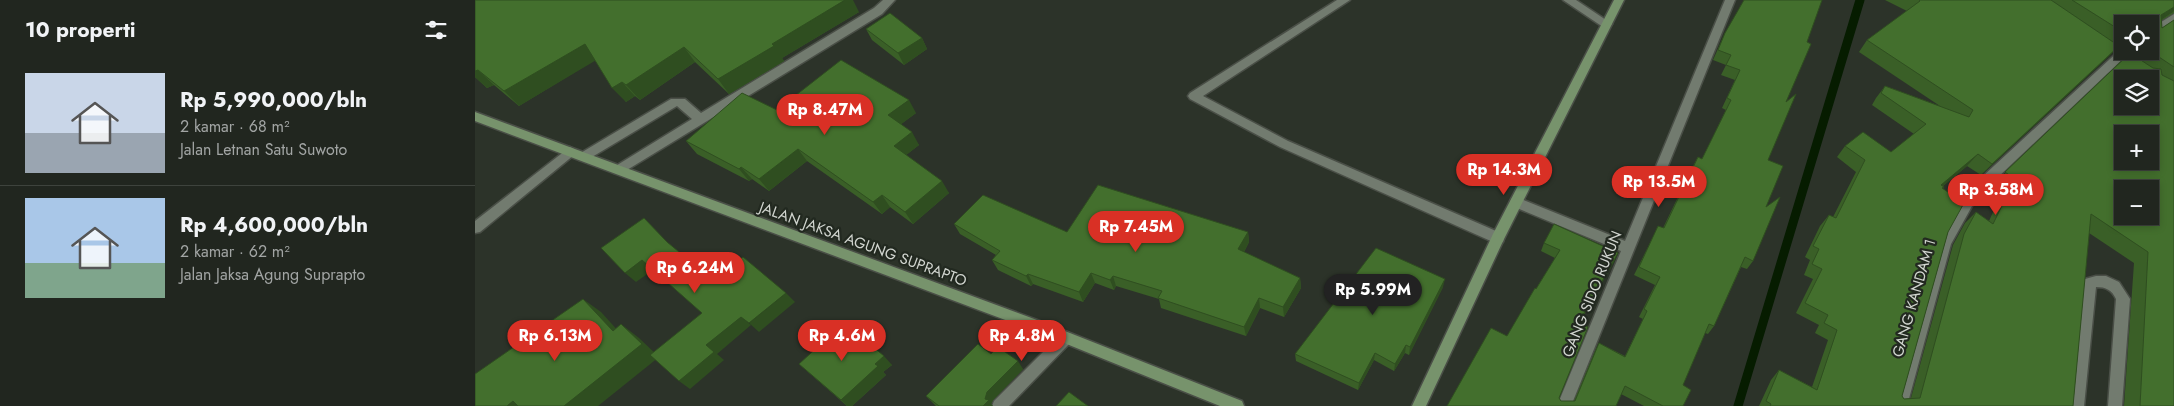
<!DOCTYPE html>
<html lang="id">
<meta charset="utf-8">
<style>
body{margin:0;font-family:Jost,sans-serif;background:#2d322c;color:#f1f3f6;height:100vh;display:flex;flex-direction:column;font-size:19px;white-space:nowrap}
*{box-sizing:border-box;margin:0}
p{font-size:16px;color:#a2a5a4}
.icon{flex:none;width:28px;height:28px;fill:none;stroke:currentColor;stroke-width:2;stroke-linecap:round;stroke-linejoin:round}
.map{position:relative;flex:1;overflow:hidden}
.panel{display:flex;flex-direction:column;background:#21261f;width:475px}
.panel>*{flex:none}
.fabs{position:absolute;left:1639px;top:15px;display:grid;gap:10px}
.fabs a{display:grid;place-items:center;width:45px;height:45px;border-radius:0px;background:#21261f;box-shadow:0 2px 8px #0003,0 0 0 1px #3e433d;font-size:25px}
.price{position:absolute;translate:-50% -42px;padding:0 11px;border-radius:18px;background:#d93025;color:#fff;font-size:16px;line-height:32px;filter:drop-shadow(0 1px 2px #0008)}
.price::after{content:'';position:absolute;left:50%;top:30px;width:15px;height:11px;margin-left:-8px;background:inherit;clip-path:polygon(0 0,100% 0,50% 100%)}
.price.selected{background:#222;color:#fff}
ul{padding:0;list-style:none}
li{display:flex;align-items:center;gap:15px;height:125px;padding:0 25px}
li+li{border-top:1px solid #3e433d}
li span{display:grid;place-items:center;flex:none;width:140px;height:100px;border-radius:0px;color:#555}
li>.icon{margin-inline-start:auto}
span .icon{width:60px;height:60px;fill:#fffc;stroke-width:1}
li b{font-size:21px}
h2{display:flex;justify-content:space-between;align-items:center;height:60px;padding:0 25px;font-size:21px}
main{display:flex;flex:1;min-height:0}
.map>svg:first-child{display:block}
.lines{fill:none;stroke-linecap:round;stroke-linejoin:round}
.stream{stroke:#061c00;stroke-width:9}
.minor-casing{stroke:#4a4f47;stroke-width:3}
.major-casing{stroke:#4a4f47;stroke-width:3}
.minor{fill:#727b6f;fill-rule:evenodd}
.major{fill:#77936c;fill-rule:evenodd}
.wall{fill:#3a5f27;fill-rule:evenodd}
.shaded-wall{fill:#2f4e20}
.building{fill:#436f2d;stroke:#2f4e20;fill-rule:evenodd}
.labels{text-anchor:middle;dominant-baseline:central;stroke-width:4.5;stroke-linejoin:round;paint-order:stroke}
.street-label{font-size:15px;fill:#d1d5cf;stroke:#222920}
</style>
<main>
<section class="panel">
<h2>10 properti<svg class="icon" aria-label="filters" viewBox="0 0 24 24"><path d="M4 7h16M4 17h16"/><circle cx="9" cy="7" r="2"/><circle cx="15" cy="17" r="2"/></svg></h2>
<ul>
<li><span style="background:linear-gradient(#c9d6e8 60%,#9aa5b1 0)"><svg class="icon" aria-label="home" viewBox="0 0 24 24"><path d="M3 11l9-7 9 7M6 9v11h12V9"/></svg></span><div><b>Rp 5,990,000/bln</b><p>2 kamar · 68 m²</p><p>Jalan Letnan Satu Suwoto</p></div></li>
<li><span style="background:linear-gradient(#a9c7e8 65%,#7fa58c 0)"><svg class="icon" aria-label="home" viewBox="0 0 24 24"><path d="M3 11l9-7 9 7M6 9v11h12V9"/></svg></span><div><b>Rp 4,600,000/bln</b><p>2 kamar · 62 m²</p><p>Jalan Jaksa Agung Suprapto</p></div></li>
</ul>
</section>
<div class="map">
<svg width="1699" height="406" viewBox="0 0 1699 406">
<rect width="100%" height="100%" fill="#2c3329"/>
<g class="lines">
<path class="stream" d="M1263,406l122,-406"/>
<g class="minor-casing">
<g id="minor">
<path d="M408,0h12l-13,14 -260,159h-8l-2,-3 2,-3 78,-48 -15,-13 -90,54h-8l-2,-3 2,-3 92,-55h14l16,14 173,-105z"/>
<path d="M862,0h13l-147,96 85,45 215,93 1,4 -1,4 -5,1 -5,-1 -213,-95 -90,-48 -2,-3 2,-3z"/>
<path d="M1088,0h13l36,24 -5,4 -4,-1z"/>
<path d="M1250,0h10l-164,406h-14l64,-155 -109,-45 -2,-4 2,-4 4,-1 109,44z"/>
<path d="M1699,14v9l-24,15v-9z"/>
<path d="M1648,47v4h6l-1,3 -151,143 -26,47 -44,162h-14l46,-163 30,-54z"/>
<path d="M95,147l4,2 2,3 -2,3 -94,77 -5,1v-12z"/>
<path d="M1621,276h10l13,6 11,17 -8,107h-14l8,-107c-4,-9 -10,-12 -20,-12l-12,119h-14l13,-123 2,-4z"/>
<path d="M591,332l5,2 2,4 -2,4 -62,64h-17l2,-5 67,-67z"/>
</g>
</g>
<g class="major-casing">
<g id="major">
<path d="M1139,0h10l-120,239 -78,167h-14l81,-172z"/>
<path d="M0,112l562,208 205,81 2,5h-24l-193,-78 -552,-207z"/>
</g>
</g>
<use href="#minor" class="minor"/>
<use href="#major" class="major"/>
</g>
<g class="wall">
<path d="M0,0l384,12 -77,46 2,3 -55,33 -34,-32 -55,38 -5,-4 -9,6 -31,-42 -76,46 -25,-21 -7,3 -12,-11z"/>
<path d="M1410,0h289v13l-12,7v8l12,-8v386h-50l10,-143 -45,-30 -16,173h-314l12,-26 8,-10 33,17 16,-47 -13,-7 4,-8 -23,-12 17,-34 -9,-4 6,-15 -5,-3 15,-31 9,-11 4,2 23,-45 -19,-15 8,-11 46,6 23,-18 -42,-29 4,-7 9,-12 55,20 -81,-54 8,-12 40,-29zM1648,24h27v27h-19l-3,4 -134,129 9,6 -14,31 -13,-9 -11,11 -12,22 -42,153 -7,1 -2,-3 46,-164 -5,-46 24,-20 14,9 136,-127 6,-1z"/>
<path d="M391,29l56,9 5,11 -23,16 -32,-25z"/>
<path d="M1250,33l61,69 -18,58 -2,47 -13,54 -6,8 -6,-2 -27,59 -6,8 -3,-1 -22,52v21h-39l-23,-12 -5,12h-169l60,-70 48,-78 -14,-7 3,-8 74,10 -38,69 -21,76 2,3h13l21,-50 4,-8 26,13 18,-37 -4,-2 16,-32 -21,-10 20,-40 9,-7 30,-62 5,-9 4,2 24,-49 -4,-2 13,-28 -14,-5 5,-10 -13,-5z"/>
<path d="M302,110l139,3 -15,11 18,21 -13,10 43,38 -36,31 -23,-17 -8,7 -75,-53 -38,30 -17,-12 -3,2 -52,-27 -11,-13z"/>
<path d="M479,224l113,8h181l1,10 -5,10 56,26 1,10 -17,29 -24,-9 -14,28 -85,-28 -2,-9 -43,-13 -2,4 -19,-7 -12,19 -50,-18 -2,2 -33,-16 -6,-10 4,-5 -36,-21z"/>
<path d="M968,287l-34,68 -4,-2 -11,18 -20,-11 -16,30 -62,-29 -1,-7z"/>
<path d="M365,336l52,29 -9,7 3,3 -34,31h-5l-48,-42z"/>
<path d="M516,354l32,15 -30,31 -2,4 2,2h-57l-10,-10z"/>
</g>
<g class="shaded-wall">
<path d="M370,0h8l6,12 -77,46 2,3 -55,33 -11,-15 54,-35z"/>
<path d="M1699,7v4l-1,1 -23,15 11,-12z"/>
<path d="M447,38l5,11 -23,16 -6,-12z"/>
<path d="M1648,43v4l-6,2z"/>
<path d="M110,44l13,15 -79,47 -15,-15z"/>
<path d="M1644,46l-12,12 -126,117 11,-11z"/>
<path d="M209,47l11,15 -55,38 -14,-15z"/>
<path d="M3,70l16,15 -7,3 -12,-11v-6z"/>
<path d="M147,82l13,14 -9,6 -14,-14z"/>
<path d="M434,100l7,13 -20,15 -8,-13z"/>
<path d="M437,132l7,13 -18,14 -7,-13z"/>
<path d="M323,149l9,12 -38,30 -10,-12z"/>
<path d="M1503,154l-11,12 -36,30 10,-11z"/>
<path d="M266,167l11,12 -3,2 -10,-12z"/>
<path d="M467,181l7,12 -36,31 -8,-12z"/>
<path d="M407,195l8,12 -8,7 -9,-12z"/>
<path d="M773,232l1,10 -9,18 -2,-11z"/>
<path d="M1143,253l-4,9 -39,68 4,-8z"/>
<path d="M167,260l11,10 -17,12 -11,-9z"/>
<path d="M616,273l4,10 -12,19 -4,-10z"/>
<path d="M553,274l5,10 -2,2 -5,-10z"/>
<path d="M638,276l3,10 -2,4 -4,-10z"/>
<path d="M825,278l1,10 -17,29 -1,-10z"/>
<path d="M970,279l-2,8 -34,68 1,-8z"/>
<path d="M311,293l9,9 -36,30 -10,-9z"/>
<path d="M784,298l1,10 -14,28 -2,-9z"/>
<path d="M108,299l18,13 29,32 -17,-13z"/>
<path d="M266,317l10,8 -34,29 7,6 -34,29 -11,-8 27,-36z"/>
<path d="M146,324l18,14 20,19 -61,49h-34z"/>
<path d="M931,345l-1,8 -11,18 1,-7z"/>
<path d="M900,353l-1,7 -16,30 1,-7z"/>
<path d="M409,356l8,9 -9,7 3,3 -34,31h-5l-6,-6 34,-36z"/>
<path d="M543,361l5,8 -30,31 -2,4 2,2h-10l4,-14z"/>
<path d="M38,401l9,5h-15z"/>
</g>
<g class="building">
<path d="M0,0h370l-73,44 2,2 -56,33 -34,-32 -58,38 -4,-3 -10,6 -27,-44 -81,47 -26,-21 -3,1z"/>
<path d="M1269,0h78l-15,42 4,2 -25,58 10,-8 -28,66 15,6 -17,41 14,-10 -27,64 -8,-4 -31,69 -5,-2 -26,61 8,5 -8,16h-20l-38,-20 -9,20h-169l44,-78 16,8 28,-48 1,1 24,-39 -16,-7 10,-19 64,29 -39,69 9,5 -29,71 2,3h14l24,-58 26,14 22,-46 -3,-2 16,-32 -21,-10 19,-41 6,2 34,-71 4,2 29,-59 -4,-2 13,-28 -14,-5 5,-10 -13,-5 7,-17z"/>
<path d="M1444,0h132l68,46 -127,118 -14,-10 -37,31 3,2 -2,1 22,15 -16,29 -46,164 2,3 16,-1 44,-164 12,-22 17,12 22,-45 -10,-7 125,-119 23,15 8,1 1,6 12,6v325h-34l8,-154 -57,-38 -18,192h-303l1,-2 -5,-3 13,-31 38,20 20,-60 -13,-7 4,-8 -23,-12 17,-34 -10,-5 7,-15 -6,-3 16,-31 7,3 29,-58 -20,-14 18,-14 28,20 35,-28 -45,-31 4,-7 84,31 4,-7 -106,-70 53,-39zM1648,79h27v27h-27zM1648,134h27v27h-27zM1648,189h27v27h-27z"/>
<path d="M1597,0h102v7l-13,8 1,13 12,-8v47l-24,-16v-27h-27v8z"/>
<path d="M415,13l32,25 -24,15 -32,-24z"/>
<path d="M366,60l68,40 -21,15 24,17 -18,14 48,35 -37,31 -23,-17 -9,7 -75,-53 -39,30 -18,-12 -2,2 -53,-28 56,-48 35,17z"/>
<path d="M623,185l150,47 -10,17 62,29 -17,29 -24,-9 -15,29 -86,-29 4,-7 -49,-15 -3,4 -19,-7 -12,19 -51,-18 -2,2 -34,-16 8,-9 -46,-27 29,-29 84,37z"/>
<path d="M169,218l23,24 46,38 30,-23 43,36 -37,30 -8,-6 -35,28 8,7 -35,29 -29,-26 52,-42 -60,-53 -17,13 -24,-25z"/>
<path d="M901,248l69,31 -35,68 -4,-2 -11,19 -20,-11 -16,30 -64,-29z"/>
<path d="M108,299l30,32 8,-7 21,20 -78,62h-46l-5,-5 -6,5h-32v-32z"/>
<path d="M375,328l34,28 -9,8 3,2 -37,34 -42,-36 36,-33 5,5z"/>
<path d="M503,344l13,10 7,-7 20,14 -31,31 -2,7 4,1 -6,6h-44l-13,-10z"/>
<path d="M594,392l19,14h-32z"/>
</g>
<g class="labels">
<g class="street-label">
<text transform="translate(388 244) rotate(20)">JALAN JAKSA AGUNG SUPRAPTO</text>
<text transform="translate(1117 294) rotate(-68)">GANG SIDO RUKUN</text>
<text transform="translate(1439 298) rotate(-74)">GANG KANDAM 1</text>
</g>
</g>
</svg>
<div class="fabs">
<a><svg class="icon" aria-label="locate" viewBox="0 0 24 24"><circle cx="12" cy="12" r="6"/><path d="M12 2v4M12 18v4M2 12h4M18 12h4"/></svg></a>
<a><svg class="icon" aria-label="layers" viewBox="0 0 24 24"><path d="M12 4l9 5-9 5-9-5zM3 14l9 5 9-5"/></svg></a>
<a>+</a>
<a>−</a>
</div>
<b class="price" style="left:350px;top:136px">Rp 8.47M</b>
<b class="price" style="left:1029px;top:196px">Rp 14.3M</b>
<b class="price" style="left:1184px;top:208px">Rp 13.5M</b>
<b class="price" style="left:1521px;top:216px">Rp 3.58M</b>
<b class="price" style="left:661px;top:253px">Rp 7.45M</b>
<b class="price" style="left:220px;top:294px">Rp 6.24M</b>
<b class="price selected" style="left:898px;top:316px">Rp 5.99M</b>
<b class="price" style="left:80px;top:362px">Rp 6.13M</b>
<b class="price" style="left:367px;top:362px">Rp 4.6M</b>
<b class="price" style="left:547px;top:362px">Rp 4.8M</b>
</div>
</main>
